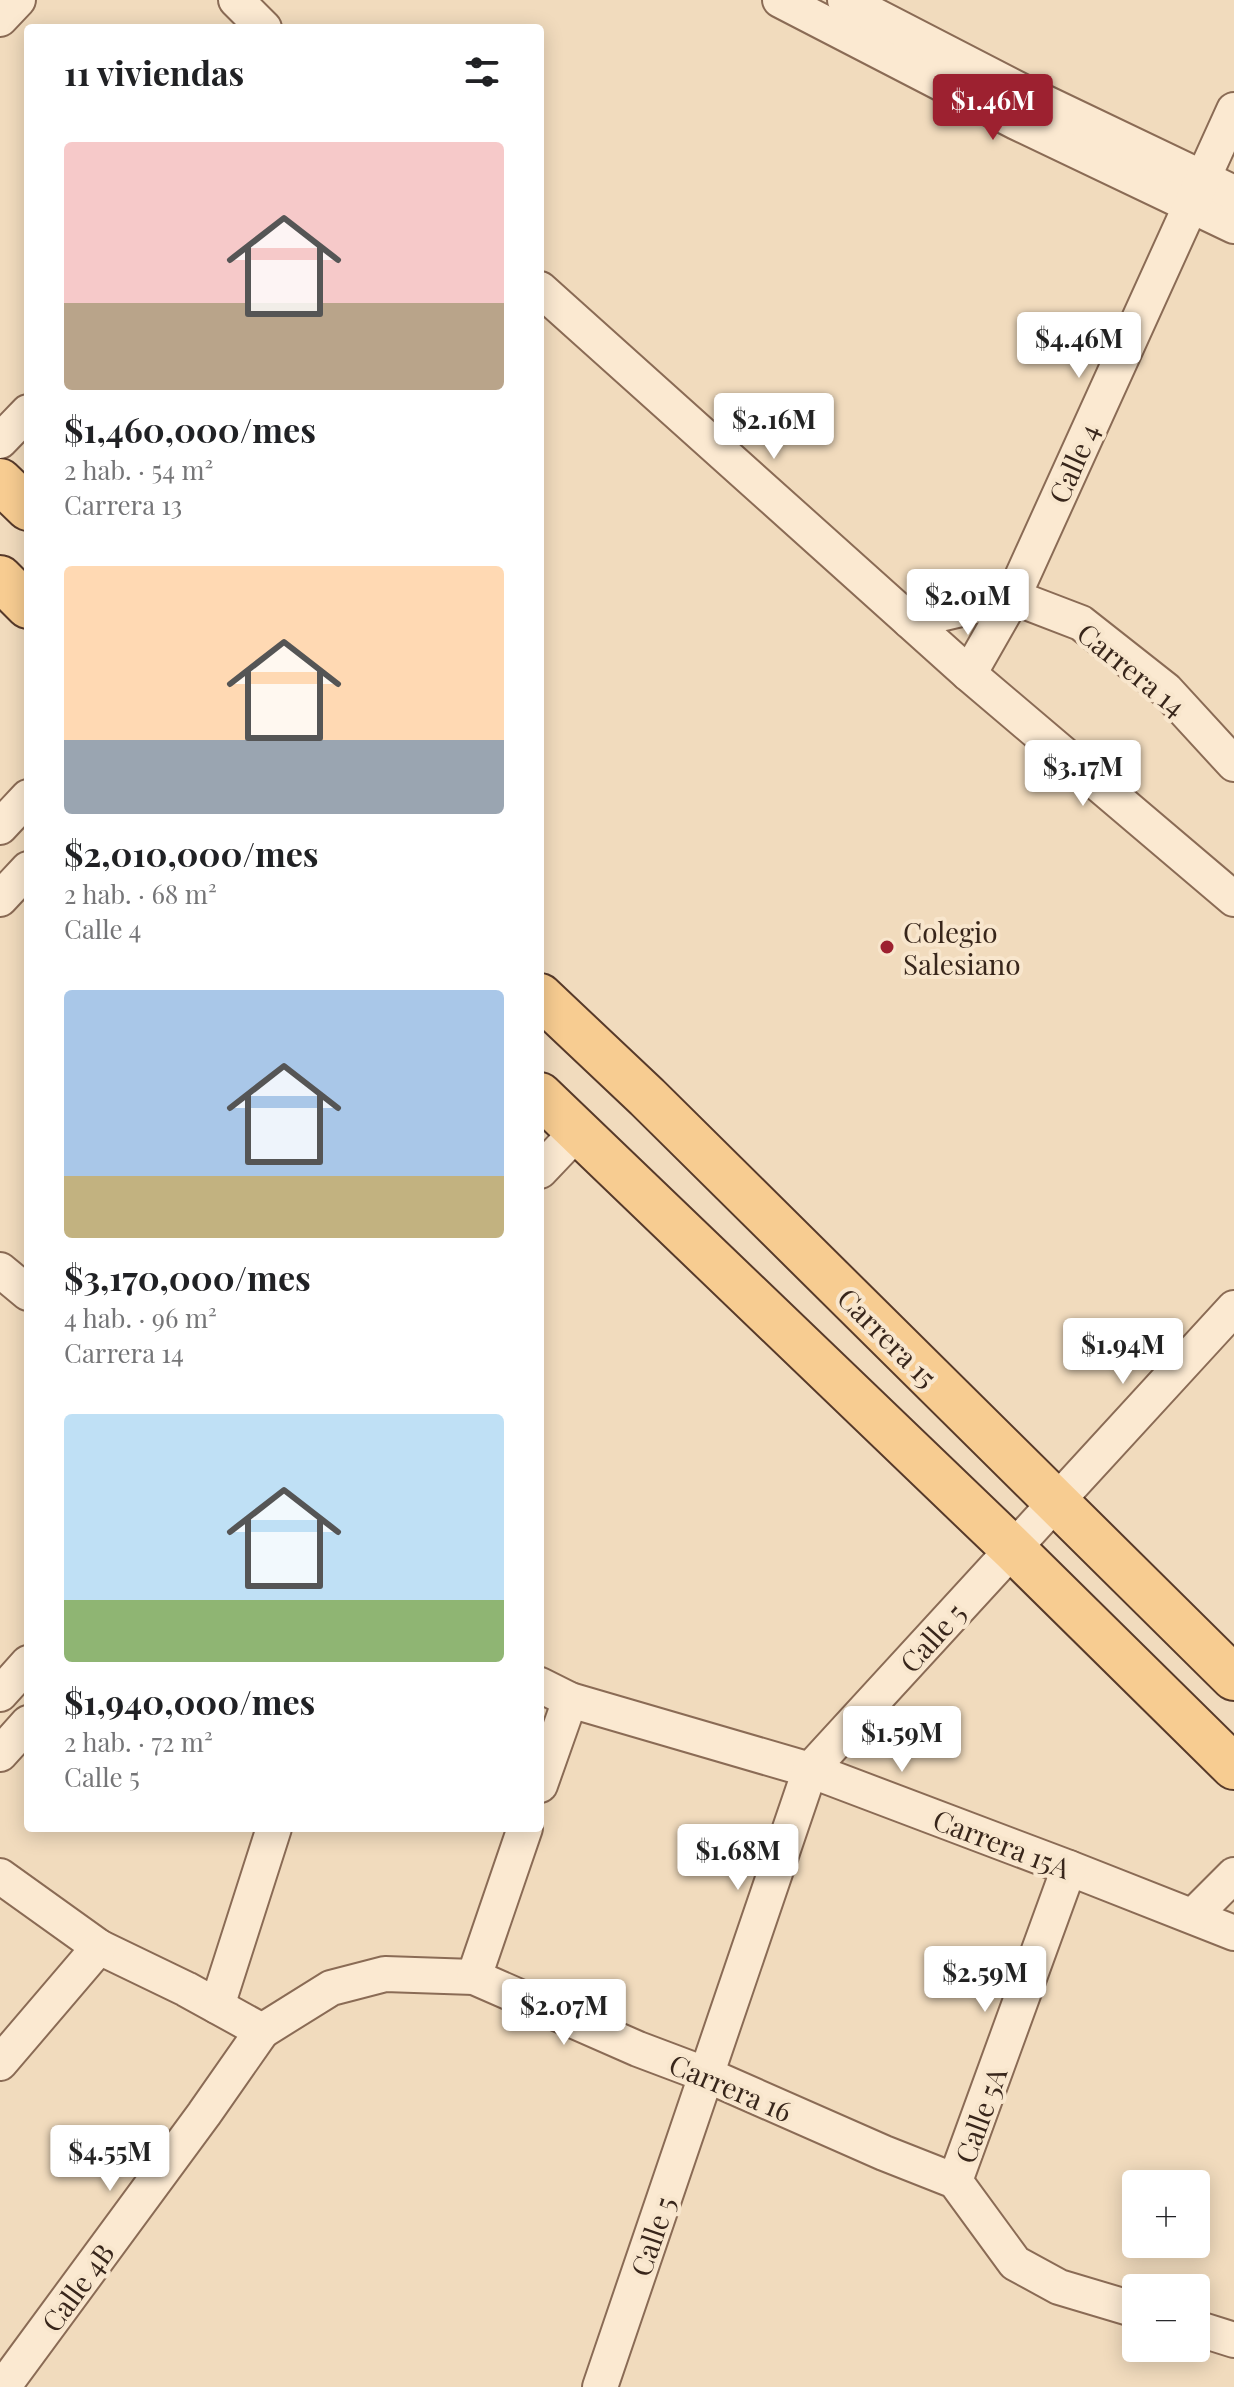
<!DOCTYPE html>
<html lang="es">
<meta charset="utf-8">
<style>
body{margin:0;font-family:"Playfair Display",serif;background:#f2f2f2;color:#202124;height:100vh;display:flex;flex-direction:column;font-size:30px;white-space:nowrap}
*{box-sizing:border-box;margin:0}
p{font-size:26px;color:#757577}
.icon{flex:none;width:44px;height:44px;fill:none;stroke:currentColor;stroke-width:2;stroke-linecap:round;stroke-linejoin:round}
.map{position:relative;flex:1;overflow:hidden}
.side{position:absolute;left:24px;top:24px;width:520px;height:1808px;display:flex;flex-direction:column;background:#fff;border-radius:8px;box-shadow:0 4px 20px #0003}
.side>*{flex:none}
.tools{position:absolute;left:1122px;top:2170px;display:grid;gap:16px}
.tools a{display:grid;place-items:center;width:88px;height:88px;border-radius:8px;background:#fff;box-shadow:0 4px 20px #0003;font-size:40px}
.price{position:absolute;translate:-50% -68px;padding:0 18px;border-radius:8px;background:#fff;color:#222;font-size:26px;line-height:52px;filter:drop-shadow(0 2px 4px #0008)}
.price::after{content:'';position:absolute;left:50%;top:48px;width:24px;height:18px;margin-left:-12px;background:inherit;clip-path:polygon(0 0,100% 0,50% 100%)}
.price.selected{background:#9d2130;color:#fff}
ul{padding:0;list-style:none}
li{display:grid;align-content:center;gap:16px;height:424px;padding:0 40px}
li span{display:grid;place-items:center;height:248px;border-radius:8px;color:#555}
li>.icon{margin-inline-start:auto}
span .icon{width:144px;height:144px;fill:#fffc;stroke-width:1}
li b{font-size:34px}
h2{display:flex;justify-content:space-between;align-items:center;height:96px;padding:0 40px;font-size:34px}
.map>svg:first-child{display:block}
.lines{fill:none;stroke-linecap:round;stroke-linejoin:round}
.street-casing{stroke:#8a6b55;stroke-width:38}
.primary-casing{stroke:#573a2a;stroke-width:48}
.street{stroke:#fbe9d1;stroke-width:34}
.primary{stroke:#f7cc91;stroke-width:44}
.poi-dot{fill:#9d2130;stroke:#f8e6cd;stroke-width:3}
.labels{text-anchor:middle;dominant-baseline:central;stroke-width:8;stroke-linejoin:round;paint-order:stroke}
.street-label{font-size:28px;fill:#38261b;stroke:#f8e6cd}
.poi-label{font-size:28px;fill:#38261b;stroke:#f8e6cd;text-anchor:start}
</style>
<div class="map">
<svg width="1234" height="2387" viewBox="0 0 1234 2387">
<rect width="100%" height="100%" fill="#f1dbbd"/>
<g class="lines">
<g class="street-casing">
<g id="street">
<path d="M236,0l28,28"/>
<path d="M780,0l236,122 218,104"/>
<path d="M845,0l184,95 205,98"/>
<path d="M0,19l18,-19"/>
<path d="M540,289l429,385 265,225"/>
<path d="M0,441l28,-29"/>
<path d="M910,621l103,-24 68,26 85,67 68,74"/>
<path d="M969,674l44,-77 221,-487"/>
<path d="M0,827l28,-30"/>
<path d="M0,899l28,-30"/>
<path d="M540,1171l38,-40"/>
<path d="M0,1270l28,23"/>
<path d="M540,1685l30,15 240,70 259,98 165,65"/>
<path d="M0,1694l28,-31"/>
<path d="M0,1754l28,-31"/>
<path d="M540,1785l30,-85"/>
<path d="M0,1876l99,71 87,42 76,42 69,-43 54,-14 89,3 164,72 69,26 177,78 71,28 60,82 44,24 77,23"/>
<path d="M1193,1916l41,-41"/>
<path d="M474,1977l51,-149"/>
<path d="M217,2006l57,-178"/>
<path d="M0,2063l99,-116"/>
<path d="M955,2181l114,-313"/>
<path d="M1196,2328l38,12"/>
<path d="M3,2387l201,-273 58,-83"/>
<path d="M600,2387l210,-617 424,-462"/>
</g>
</g>
<g class="primary-casing">
<g id="primary">
<path d="M0,481l28,27"/>
<path d="M0,578l28,28"/>
<path d="M540,996l107,101 587,581"/>
<path d="M540,1095l473,454 221,218"/>
</g>
</g>
<use href="#street" class="street"/>
<use href="#primary" class="primary"/>
</g>
<circle class="poi-dot" cx="887" cy="947" r="8"/>
<g class="labels">
<g class="street-label">
<text transform="translate(1073 463) rotate(-66)">Calle 4</text>
<text transform="translate(1132 669) rotate(39)">Carrera 14</text>
<text transform="translate(888 1337) rotate(45)">Carrera 15</text>
<text transform="translate(932 1637) rotate(-48)">Calle 5</text>
<text transform="translate(1002 1843) rotate(21)">Carrera 15A</text>
<text transform="translate(731 2087) rotate(23)">Carrera 16</text>
<text transform="translate(980 2115) rotate(-70)">Calle 5A</text>
<text transform="translate(652 2236) rotate(-71)">Calle 5</text>
<text transform="translate(77 2287) rotate(-54)">Calle 4B</text>
</g>
<g class="poi-label">
<text x="903" y="931">Colegio<tspan x="903" dy="32">Salesiano</tspan></text>
</g>
</g>
</svg>
<div class="tools">
<a>+</a>
<a>−</a>
</div>
<b class="price selected" style="left:993px;top:142px">$1.46M</b>
<b class="price" style="left:1079px;top:380px">$4.46M</b>
<b class="price" style="left:774px;top:461px">$2.16M</b>
<b class="price" style="left:968px;top:637px">$2.01M</b>
<b class="price" style="left:1083px;top:808px">$3.17M</b>
<b class="price" style="left:1123px;top:1386px">$1.94M</b>
<b class="price" style="left:902px;top:1774px">$1.59M</b>
<b class="price" style="left:738px;top:1892px">$1.68M</b>
<b class="price" style="left:985px;top:2014px">$2.59M</b>
<b class="price" style="left:564px;top:2047px">$2.07M</b>
<b class="price" style="left:110px;top:2193px">$4.55M</b>
<section class="side">
<h2>11 viviendas<svg class="icon" aria-label="filters" viewBox="0 0 24 24"><path d="M4 7h16M4 17h16"/><circle cx="9" cy="7" r="2"/><circle cx="15" cy="17" r="2"/></svg></h2>
<ul>
<li><span style="background:linear-gradient(#f6c9c9 65%,#b9a48a 0)"><svg class="icon" aria-label="home" viewBox="0 0 24 24"><path d="M3 11l9-7 9 7M6 9v11h12V9"/></svg></span><div><b>$1,460,000/mes</b><p>2 hab. · 54 m²</p><p>Carrera 13</p></div></li>
<li><span style="background:linear-gradient(#ffd9b3 70%,#9aa5b1 0)"><svg class="icon" aria-label="home" viewBox="0 0 24 24"><path d="M3 11l9-7 9 7M6 9v11h12V9"/></svg></span><div><b>$2,010,000/mes</b><p>2 hab. · 68 m²</p><p>Calle 4</p></div></li>
<li><span style="background:linear-gradient(#a9c7e8 75%,#c2b280 0)"><svg class="icon" aria-label="home" viewBox="0 0 24 24"><path d="M3 11l9-7 9 7M6 9v11h12V9"/></svg></span><div><b>$3,170,000/mes</b><p>4 hab. · 96 m²</p><p>Carrera 14</p></div></li>
<li><span style="background:linear-gradient(#bfe0f5 75%,#8fb573 0)"><svg class="icon" aria-label="home" viewBox="0 0 24 24"><path d="M3 11l9-7 9 7M6 9v11h12V9"/></svg></span><div><b>$1,940,000/mes</b><p>2 hab. · 72 m²</p><p>Calle 5</p></div></li>
</ul>
</section>
</div>
